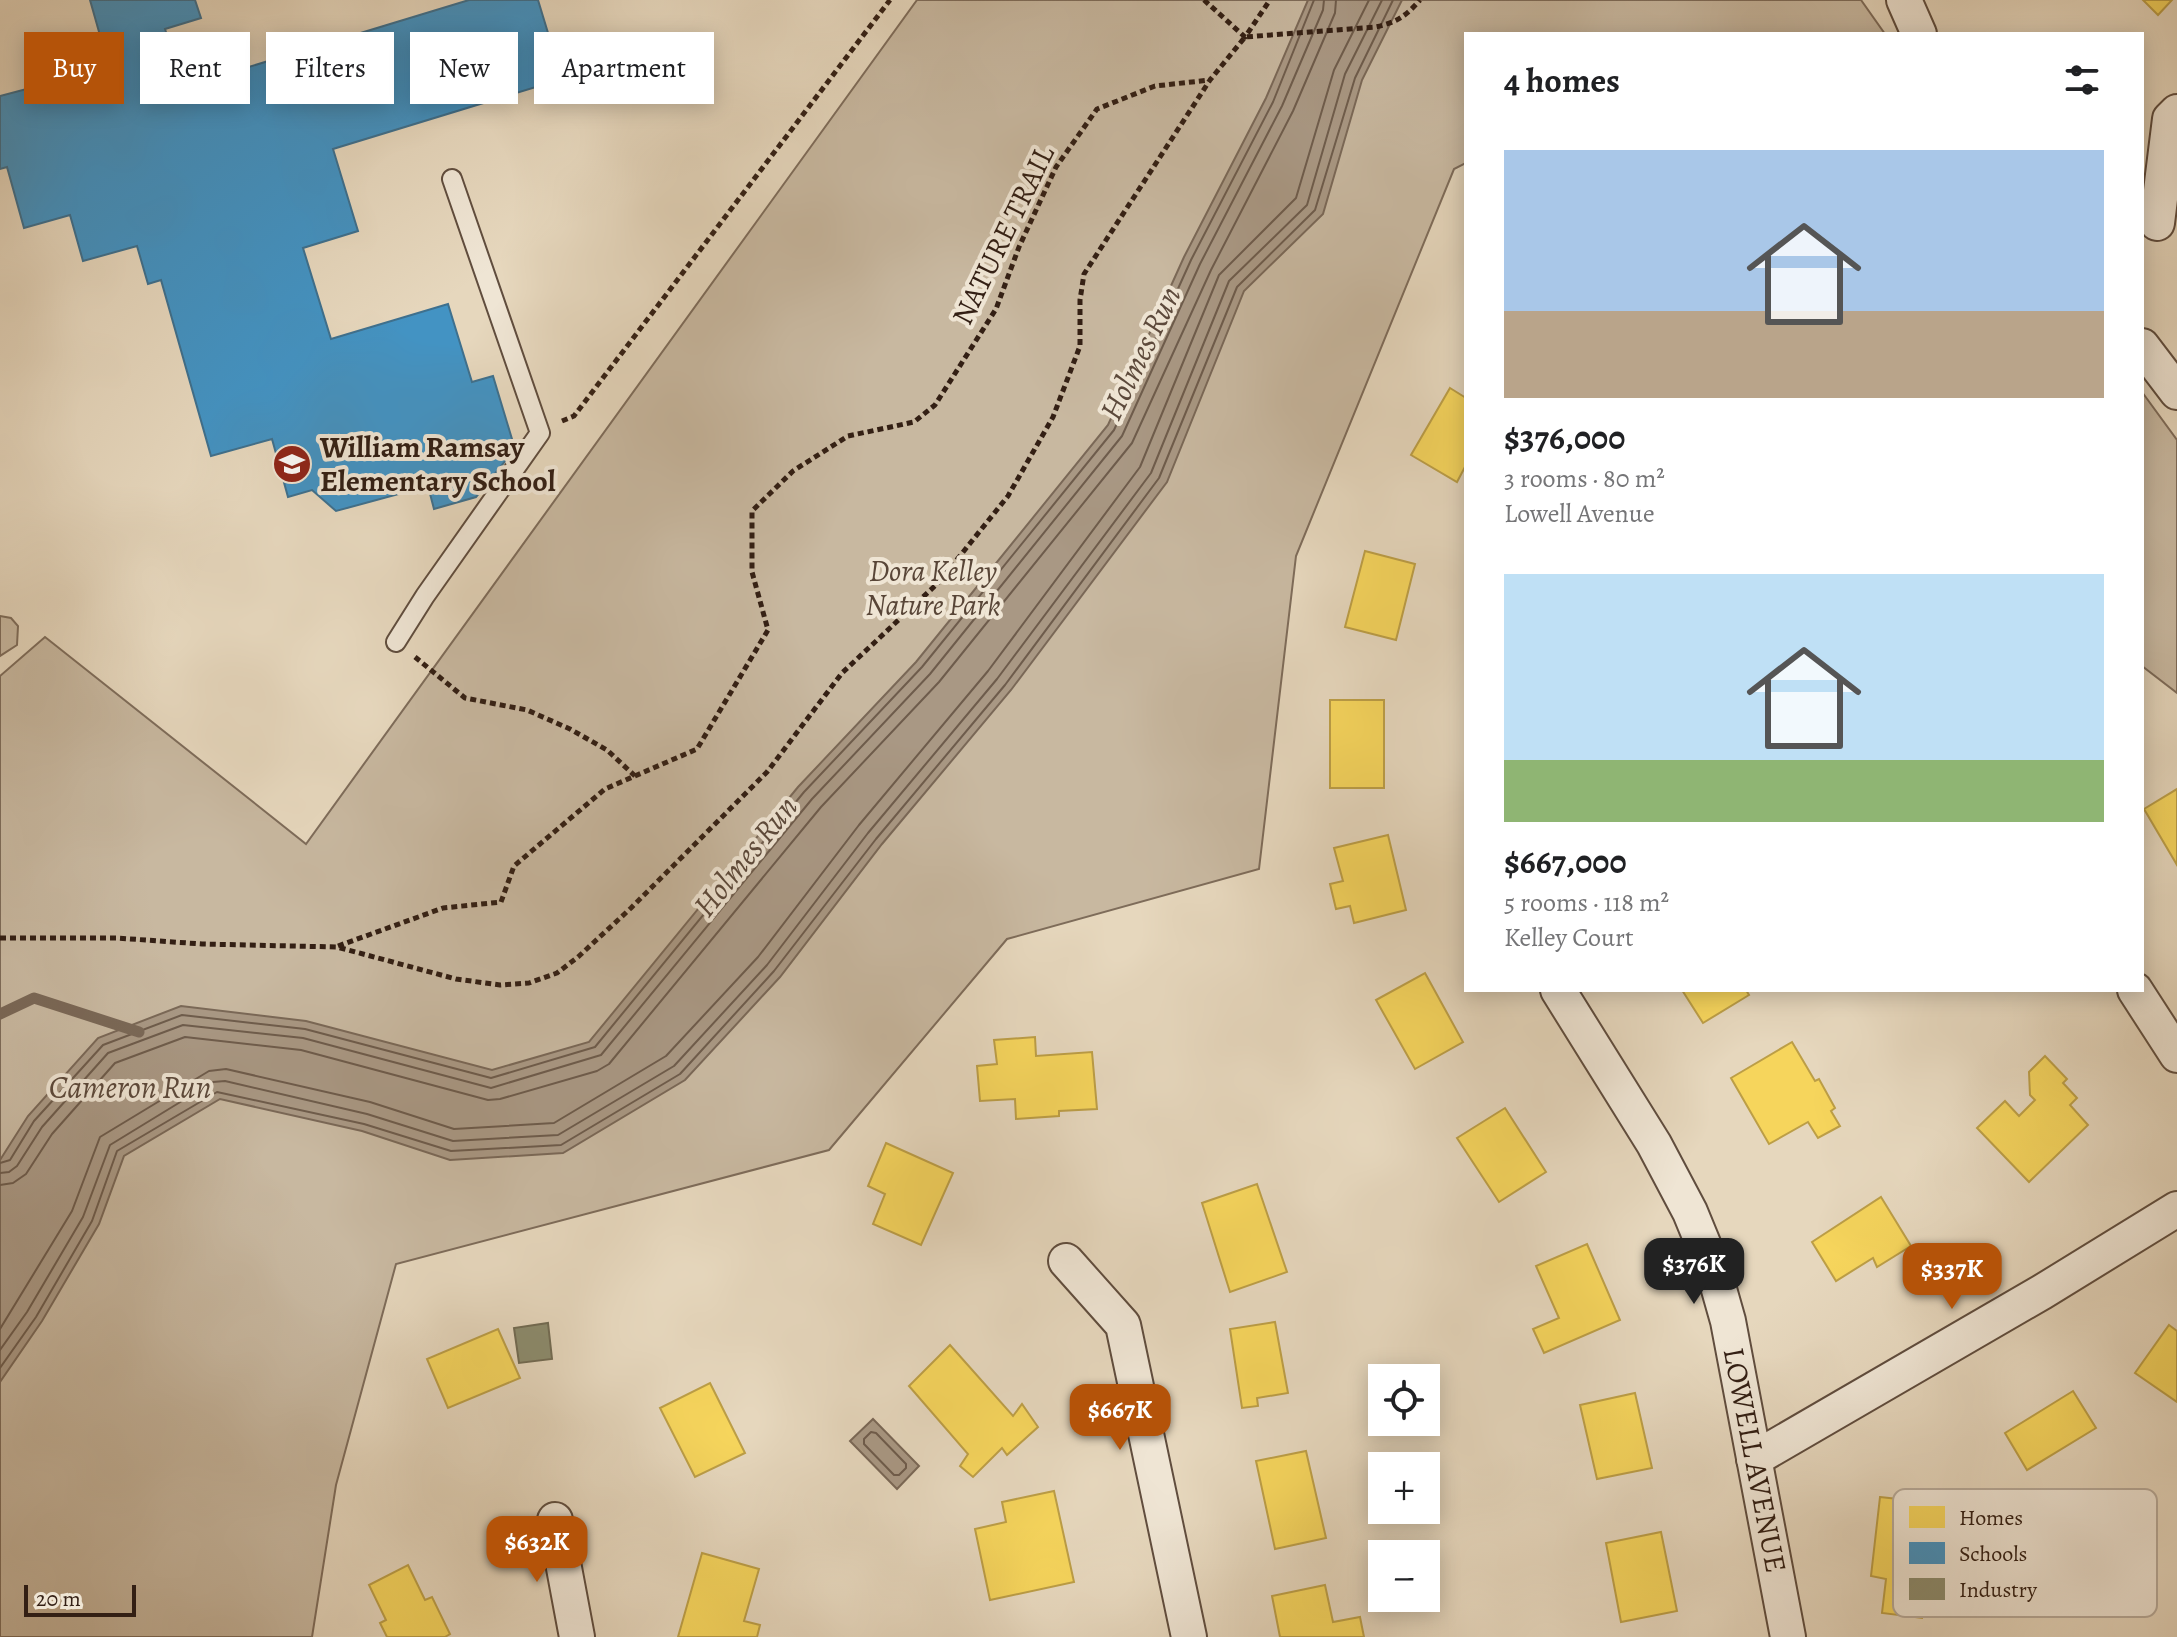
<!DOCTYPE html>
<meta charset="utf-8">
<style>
body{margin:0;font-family:Alegreya,serif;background:#f2f2f2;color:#202124;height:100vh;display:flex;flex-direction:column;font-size:30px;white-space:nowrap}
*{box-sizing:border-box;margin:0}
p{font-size:26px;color:#757577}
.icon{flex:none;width:44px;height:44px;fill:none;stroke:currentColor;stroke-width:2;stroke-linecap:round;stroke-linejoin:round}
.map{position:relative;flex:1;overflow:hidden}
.drawer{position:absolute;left:1464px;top:32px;width:680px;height:960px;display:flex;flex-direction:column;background:#fff;border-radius:0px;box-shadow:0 4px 20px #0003}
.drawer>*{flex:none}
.banner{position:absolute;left:24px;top:32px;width:760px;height:72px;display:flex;gap:16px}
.controls{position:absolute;left:1368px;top:1364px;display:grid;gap:16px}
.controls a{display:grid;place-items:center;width:72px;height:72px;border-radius:0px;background:#fff;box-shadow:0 4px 20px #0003;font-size:40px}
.scale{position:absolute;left:24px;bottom:20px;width:112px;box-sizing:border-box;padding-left:8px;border:4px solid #331f14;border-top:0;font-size:22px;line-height:28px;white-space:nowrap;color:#331f14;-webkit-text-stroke:6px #efe5d4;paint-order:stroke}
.price{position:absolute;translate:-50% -68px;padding:0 18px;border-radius:16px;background:#b45309;color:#fff;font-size:26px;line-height:52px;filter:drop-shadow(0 2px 4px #0008)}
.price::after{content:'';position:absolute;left:50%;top:48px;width:24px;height:18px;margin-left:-12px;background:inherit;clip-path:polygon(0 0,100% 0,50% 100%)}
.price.selected{background:#222;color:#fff}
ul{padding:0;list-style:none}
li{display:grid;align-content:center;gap:16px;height:424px;padding:0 40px}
li span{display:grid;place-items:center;height:248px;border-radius:0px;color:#555}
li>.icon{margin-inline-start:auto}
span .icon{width:144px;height:144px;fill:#fffc;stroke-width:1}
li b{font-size:34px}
h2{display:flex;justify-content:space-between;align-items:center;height:96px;padding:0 40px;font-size:34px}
.tag{padding:0 28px;border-radius:0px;background:#fff;box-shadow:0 4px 20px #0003;font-size:28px;line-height:72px}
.tag.selected{background:#b45309;color:#fff}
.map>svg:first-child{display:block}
.green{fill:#c8b8a0;stroke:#7e6c5a;stroke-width:2}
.water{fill:#a99884;stroke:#7a6857;stroke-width:2}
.homes{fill:#f6d55c;stroke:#bc9e46;stroke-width:2}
.schools{fill:#4393c3;stroke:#3e708e;stroke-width:2}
.industry{fill:#8c8c6e;stroke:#716b53;stroke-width:2}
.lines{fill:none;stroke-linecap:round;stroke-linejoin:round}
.shore{stroke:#6e5c4c;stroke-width:2}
.stream{stroke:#7a6857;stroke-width:11}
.service-casing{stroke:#604d3e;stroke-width:22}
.minor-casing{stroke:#604d3e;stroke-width:38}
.path{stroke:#331f14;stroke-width:5;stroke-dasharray:6 4;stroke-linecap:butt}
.service{stroke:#efe5d4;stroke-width:18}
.minor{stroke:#efe5d4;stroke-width:34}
.labels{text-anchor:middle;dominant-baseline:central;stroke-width:8;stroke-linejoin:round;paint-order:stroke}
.street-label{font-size:30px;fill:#331f14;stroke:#efe5d4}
.poi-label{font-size:30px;font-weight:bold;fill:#331f14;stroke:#efe5d4;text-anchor:start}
.park-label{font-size:30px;font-style:italic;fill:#584537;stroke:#efe5d4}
.water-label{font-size:32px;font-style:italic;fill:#5c493b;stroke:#efe5d4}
.key{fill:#efe5d4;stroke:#b7aa9a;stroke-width:2}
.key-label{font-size:22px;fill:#331f14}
</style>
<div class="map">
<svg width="2177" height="1637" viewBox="0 0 2177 1637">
<rect width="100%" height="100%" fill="#e6d7bd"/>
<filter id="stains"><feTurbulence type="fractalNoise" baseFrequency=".0025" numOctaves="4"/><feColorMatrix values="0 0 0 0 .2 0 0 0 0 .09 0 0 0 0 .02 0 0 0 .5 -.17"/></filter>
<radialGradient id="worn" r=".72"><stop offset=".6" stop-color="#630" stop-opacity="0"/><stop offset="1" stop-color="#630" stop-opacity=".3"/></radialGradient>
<g class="green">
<path d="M917,0h944l24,34h-419v129l-12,6 -158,387 -37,313 -252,70 -178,211 -433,114 -60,221 -24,152h-312v-961l45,-39 261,207z"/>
<path d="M2142,392l35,48v253l-35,-27z"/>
<path d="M0,616l11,2 7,8 -1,19 -17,11z"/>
</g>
<g class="water">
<path d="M1308,0h94l-40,80 -39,134 -79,77 -77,191 -156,208 -129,154 -102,133 -95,103 -122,73 -113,7 -88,-29 -142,-32 -96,57 -25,68 -57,97 -42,61v-222l28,-44 70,-78 83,-32 125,15 186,49 97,-28 209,-255 118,-125 192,-237 76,-168 82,-159z"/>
<path d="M873,1419l46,47 -22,23 -47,-48z"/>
</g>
<g class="homes">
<path d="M2143,0h29l-14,15z"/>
<path d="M1450,388l16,10v67l-9,17 -46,-27z"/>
<path d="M1365,551l50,13 -19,76 -51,-13z"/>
<rect x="1330" y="700" width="54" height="88"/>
<path d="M2177,789v76l-33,-56z"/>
<path d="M1388,835l18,75 -52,13 -4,-17 -14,3 -6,-25 13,-3 -9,-33z"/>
<path d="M1425,973l38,69 -48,27 -39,-69z"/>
<path d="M1682,990h64l3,5 -46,28z"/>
<path d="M1035,1037l1,19 56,-4 5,57 -38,2v5l-43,3 -1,-20 -35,2 -3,-35 20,-2 -3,-24z"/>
<path d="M1792,1042l23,39 4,-2 16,29 -4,3 9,15 -22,12 -10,-16 -39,22 -38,-66z"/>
<path d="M2045,1056l22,23 -4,4 14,15 -7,7 18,20 -59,57 -52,-54 28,-27 14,15 16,-16 -5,-5 -1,-23z"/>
<path d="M1505,1108l41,64 -47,30 -42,-64z"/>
<path d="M886,1143l67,30 -32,72 -48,-21 12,-30 -17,-8z"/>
<path d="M1257,1184l30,88 -57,20 -28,-89z"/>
<path d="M1881,1197l30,49 -34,21 -4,-9 -37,23 -24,-39z"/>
<path d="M1587,1244l33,76 -76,33 -11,-24 26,-11 -23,-52z"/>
<path d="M1275,1322l13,71 -31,5 1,8 -16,2 -12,-79z"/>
<path d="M2169,1325l8,6v71l-42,-29z"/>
<path d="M498,1329l22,49 -72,30 -21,-49z"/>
<path d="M950,1345l63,71 9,-12 16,23 -31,28 -5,-7 -29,29 -13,-11 8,-12 -59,-68z"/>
<path d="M710,1383l35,70 -50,24 -35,-69z"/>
<path d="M2073,1391l23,37 -69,42 -22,-37z"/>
<path d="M1635,1393l17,75 -55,11 -17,-74z"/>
<path d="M1306,1451l20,87 -51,11 -19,-88z"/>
<path d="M1054,1491l20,91 -84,18 -15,-71 31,-7 -4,-20z"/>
<path d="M1880,1497l63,7 -6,49 -7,-1 -8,66 -40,-5 4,-34 -15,-3z"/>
<path d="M1661,1532l16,79 -56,11 -15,-79z"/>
<path d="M702,1553l57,16 -15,52 16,4 -3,12h-79z"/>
<path d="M408,1565l17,35 7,-3 18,37 -5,3h-58l-7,-14 6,-3 -17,-35z"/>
<path d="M1325,1585l8,37 27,-5 4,20h-84l-8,-41z"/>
</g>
<path class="schools" d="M90,0h105l6,18 -36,11 18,58 286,-87h69l24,79 -229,70 25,82 -55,17 28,91 117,-35 24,78 21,-6 22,73 -39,48 -42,12 -6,-23 -92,25 -24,-21 -24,7 -16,-58 -61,17 -50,-176 -13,4 -11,-38 -54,15 -13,-46 -46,13 -17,-61 -7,2v-73l38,-10 -4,-13 71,-20z"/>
<path class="industry" d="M548,1323l4,36 -33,4 -5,-35z"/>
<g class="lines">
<g class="shore">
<path d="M0,1163l10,-3 24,-39 69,-76 79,-30 123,14 186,49 104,-31 209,-255 118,-125 192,-237 77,-170 82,-158 41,-102"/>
<path d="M0,1173l9,-1 8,-6 25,-39 66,-74 75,-28 120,13 188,50 110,-33 211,-256 118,-125 192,-238 78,-172 82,-158 41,-96 1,-10"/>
<path d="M0,1185l13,-2 13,-9 26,-40 63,-71 70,-26 116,13 187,50 12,-1 97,-28 12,-7 212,-257 118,-125 193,-239 79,-173 82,-159 42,-98 1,-13"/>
<path d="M0,1329l72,-118 28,-74 109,-66 17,-2 144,33 84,27 100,-6 112,-67 92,-99 101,-132 129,-154 152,-204 79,-192 77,-77 38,-128 35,-70"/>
<path d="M0,1350l27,-38 56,-95 27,-72 103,-63 12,-1 142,33 86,27 105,-6 116,-69 93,-101 101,-132 129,-154 154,-206 78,-192 78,-76 38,-131 37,-74"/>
<path d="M0,1368l36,-51 56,-96 25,-70 100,-59 147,32 87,27 110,-6 119,-71 94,-103 102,-132 129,-154 154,-207 78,-191 78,-77 40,-132 38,-78"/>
<path d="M871,1432l5,1 30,31v4l-7,7h-5l-30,-31v-5z"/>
</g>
<path class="stream" d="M0,1014l34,-16 105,34"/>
<g class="service-casing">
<path id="service" d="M396,642l29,-46 115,-163 -88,-254"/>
</g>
<g class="minor-casing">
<g id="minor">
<path d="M1904,0l15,34"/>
<path d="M2157,223l13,-104 7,-7"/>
<path d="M2142,346l35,46"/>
<path d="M1558,990l96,154 36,68 23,56 15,53 60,316"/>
<path d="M2135,990l42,65"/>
<path d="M1066,1261l57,64 66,312"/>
<path d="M1754,1459l288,-167 135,-83"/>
<path d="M555,1520l22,117"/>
</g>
</g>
<g class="path">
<path d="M1204,0l41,37 25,-37"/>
<path d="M562,421l12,-5 316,-416"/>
<path d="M415,657l50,41 62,12 43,19 37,21 28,26"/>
<path d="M0,938h117l85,6 135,3 119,32 44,6 29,-2 28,-10 21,-16 53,-49 136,-136 75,-99 97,-91 69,-86 45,-79 27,-71v-46l4,-26 126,-194 35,-43 130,-10c21,-4 31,-11 45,-27"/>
<path d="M338,946l105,-38 58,-6 13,-36 91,-77 92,-40 71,-119 -16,-58v-61l41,-40 55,-35 66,-14 21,-17 61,-96 23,-62 37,-80 41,-58 58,-23 55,-6"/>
</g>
<use href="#service" class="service"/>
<use href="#minor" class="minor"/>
</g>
<defs>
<g id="school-disc" transform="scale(2)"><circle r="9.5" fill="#8f2418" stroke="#efe5d4"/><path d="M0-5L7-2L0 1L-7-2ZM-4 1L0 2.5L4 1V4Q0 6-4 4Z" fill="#fff"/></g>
</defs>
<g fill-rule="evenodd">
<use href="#school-disc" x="292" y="464"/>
</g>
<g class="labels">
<g class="street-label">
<text transform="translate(1003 235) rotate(-64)">NATURE TRAIL</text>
<text transform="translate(1755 1460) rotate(79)">LOWELL AVENUE</text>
</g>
<g class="poi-label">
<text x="320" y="447">William Ramsay<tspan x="320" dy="34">Elementary School</tspan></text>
</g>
<g class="park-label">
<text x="933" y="571">Dora Kelley<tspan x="933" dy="34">Nature Park</tspan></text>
</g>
<g class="water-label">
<text transform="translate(1140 353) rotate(-64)">Holmes Run</text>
<text transform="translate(745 856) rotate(-51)">Holmes Run</text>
<text x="130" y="1087">Cameron Run</text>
</g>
</g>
<rect x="1893" y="1489" width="264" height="128" rx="12" class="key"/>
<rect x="1909" y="1506" width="36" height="22" fill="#f6d55c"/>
<rect x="1909" y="1542" width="36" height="22" fill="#4393c3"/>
<rect x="1909" y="1578" width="36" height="22" fill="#8c8c6e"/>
<g class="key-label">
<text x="1959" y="1525">Homes</text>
<text x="1959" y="1561">Schools</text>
<text x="1959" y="1597">Industry</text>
</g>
<rect width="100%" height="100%" filter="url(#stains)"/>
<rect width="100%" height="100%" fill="url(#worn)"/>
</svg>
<div class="controls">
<a><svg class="icon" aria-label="locate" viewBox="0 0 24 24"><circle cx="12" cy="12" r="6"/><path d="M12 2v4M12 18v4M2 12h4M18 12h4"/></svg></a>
<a>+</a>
<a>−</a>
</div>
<div class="scale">20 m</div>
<b class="price selected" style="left:1694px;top:1306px">$376K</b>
<b class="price" style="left:1952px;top:1311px">$337K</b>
<b class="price" style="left:1120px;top:1452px">$667K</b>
<b class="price" style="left:537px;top:1584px">$632K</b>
<div class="banner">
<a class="tag selected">Buy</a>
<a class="tag">Rent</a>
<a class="tag">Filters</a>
<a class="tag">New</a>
<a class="tag">Apartment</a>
</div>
<section class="drawer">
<h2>4 homes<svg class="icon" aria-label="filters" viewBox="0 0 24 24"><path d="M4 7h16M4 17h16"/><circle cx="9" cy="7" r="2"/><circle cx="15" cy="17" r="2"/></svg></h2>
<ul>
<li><span style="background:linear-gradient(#a9c7e8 65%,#b9a48a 0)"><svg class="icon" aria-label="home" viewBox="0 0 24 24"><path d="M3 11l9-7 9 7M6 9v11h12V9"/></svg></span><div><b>$376,000</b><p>3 rooms · 80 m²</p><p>Lowell Avenue</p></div></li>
<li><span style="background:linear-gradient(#bfe0f5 75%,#8fb573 0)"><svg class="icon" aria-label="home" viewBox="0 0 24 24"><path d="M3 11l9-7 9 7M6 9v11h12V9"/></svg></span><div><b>$667,000</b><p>5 rooms · 118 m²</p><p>Kelley Court</p></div></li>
</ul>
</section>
</div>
